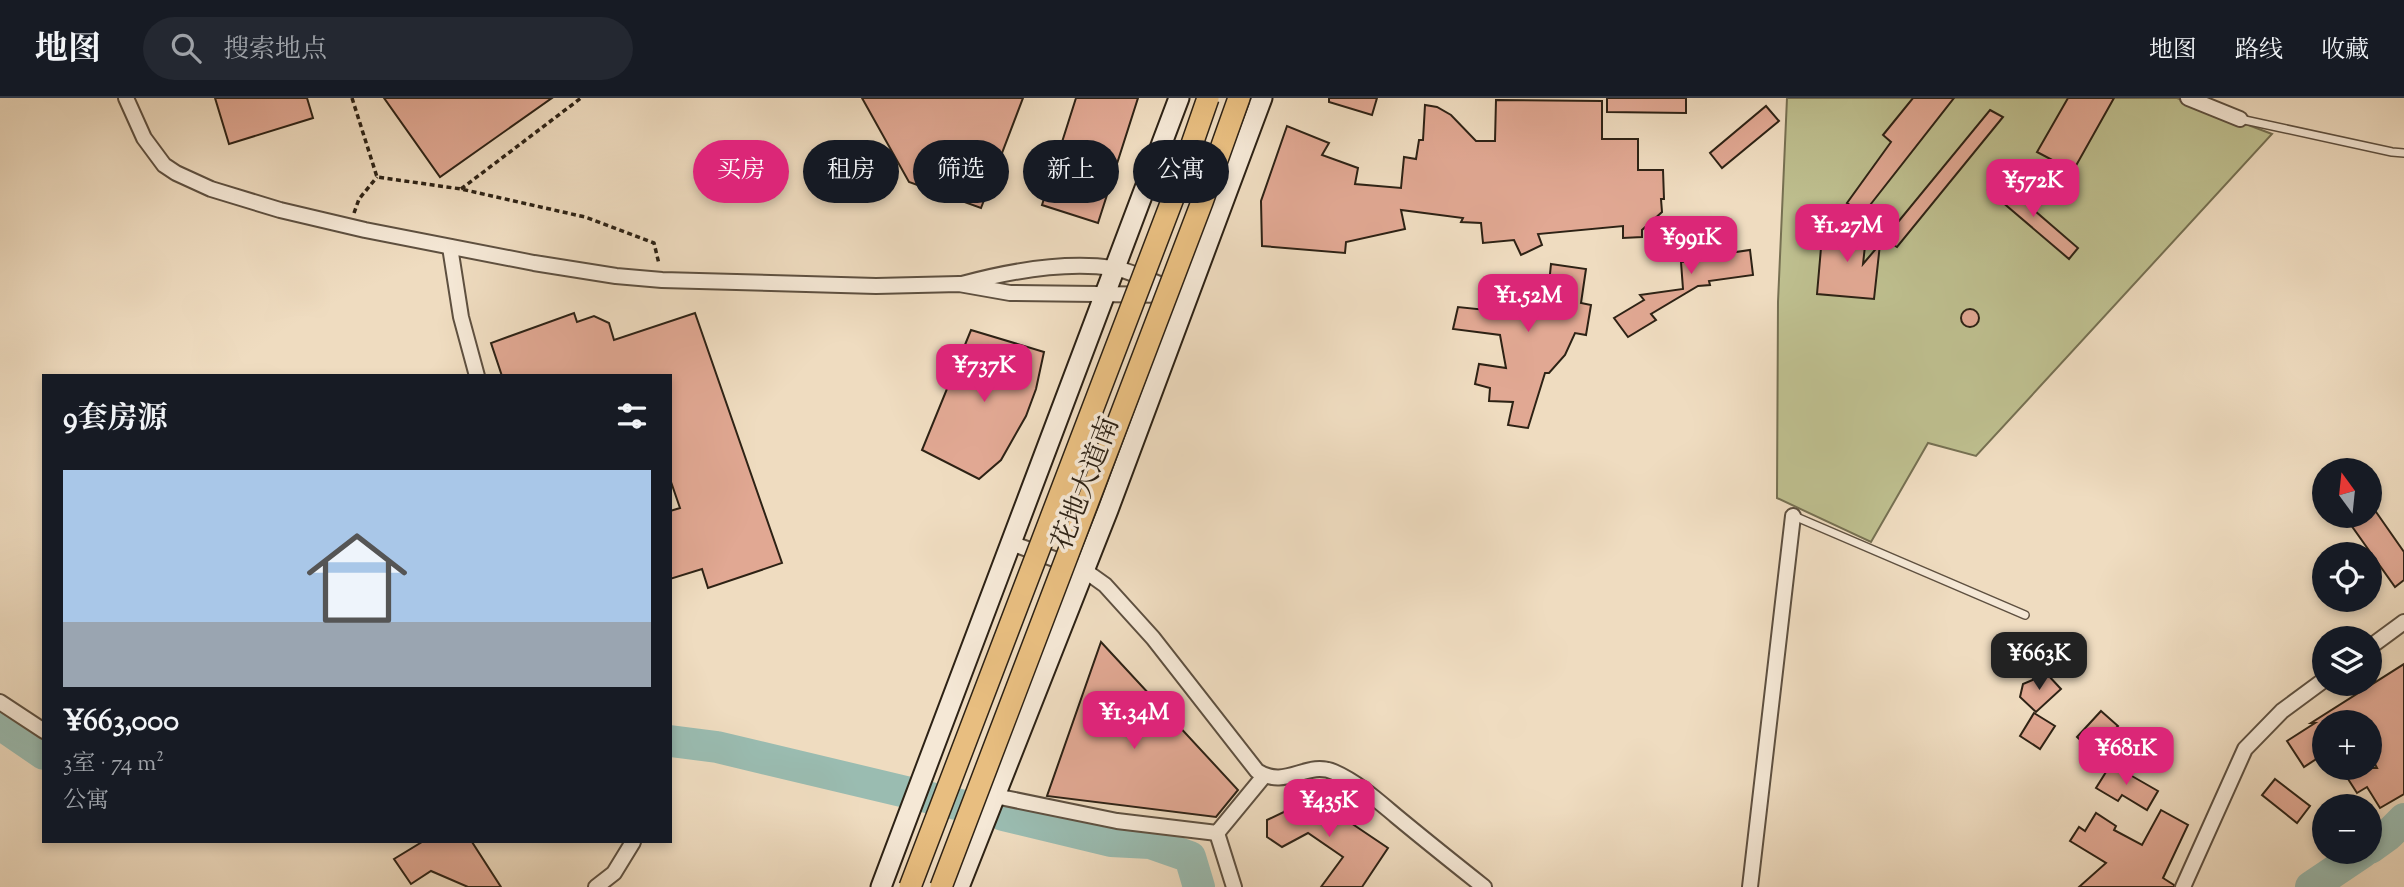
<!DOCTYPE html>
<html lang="zh">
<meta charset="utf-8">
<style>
body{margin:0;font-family:"Sorts Mill Goudy","Noto Serif SC",serif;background:#242831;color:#f1f3f6;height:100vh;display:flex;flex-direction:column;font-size:26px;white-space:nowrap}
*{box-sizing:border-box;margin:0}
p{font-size:23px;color:#9ea1a6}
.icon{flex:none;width:38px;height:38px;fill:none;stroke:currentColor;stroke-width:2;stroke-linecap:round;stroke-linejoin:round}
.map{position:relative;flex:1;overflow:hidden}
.panel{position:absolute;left:42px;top:276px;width:630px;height:469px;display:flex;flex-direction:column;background:#171b24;border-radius:0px;box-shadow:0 4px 10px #0003}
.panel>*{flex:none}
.banner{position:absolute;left:693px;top:42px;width:665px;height:63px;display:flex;gap:14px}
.needle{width:46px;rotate:345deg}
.buttons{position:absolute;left:2312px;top:360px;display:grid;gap:14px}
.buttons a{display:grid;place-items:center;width:70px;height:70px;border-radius:50%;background:#171b24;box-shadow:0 4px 10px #0003;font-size:35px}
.price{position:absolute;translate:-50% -60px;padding:0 16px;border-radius:14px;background:#db2777;color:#fff;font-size:23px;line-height:46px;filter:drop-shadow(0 2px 4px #0008)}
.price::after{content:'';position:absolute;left:50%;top:42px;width:21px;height:16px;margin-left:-10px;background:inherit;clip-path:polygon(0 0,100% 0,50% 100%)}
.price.on{background:#222;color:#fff}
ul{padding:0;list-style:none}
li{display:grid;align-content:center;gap:14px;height:371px;padding:0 21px}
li+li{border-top:2px solid #363941}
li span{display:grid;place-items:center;height:217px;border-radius:0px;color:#555}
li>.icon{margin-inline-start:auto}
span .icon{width:126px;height:126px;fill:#fffc;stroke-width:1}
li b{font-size:30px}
h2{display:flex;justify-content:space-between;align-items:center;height:84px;padding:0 21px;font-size:30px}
.pill{padding:0 24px;border-radius:32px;background:#171b24;box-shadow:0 4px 10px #0003;font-size:24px;line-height:63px}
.pill.on{background:#db2777;color:#fff}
header{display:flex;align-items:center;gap:42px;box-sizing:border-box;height:98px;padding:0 35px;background:#171b24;border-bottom:2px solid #363941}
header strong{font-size:33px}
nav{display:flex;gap:38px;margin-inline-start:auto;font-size:24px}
.search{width:490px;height:63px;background:#242831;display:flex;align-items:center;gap:18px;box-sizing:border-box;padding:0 24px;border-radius:38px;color:#9ea1a6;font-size:26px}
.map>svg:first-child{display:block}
.green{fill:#bebf8f;stroke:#767052;stroke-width:2}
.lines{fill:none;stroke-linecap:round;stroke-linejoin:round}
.river{stroke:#9abcb1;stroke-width:32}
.building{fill:#e1a893;stroke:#2d2215;stroke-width:2}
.service-casing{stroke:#5e5040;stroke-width:10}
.minor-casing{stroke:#5e5040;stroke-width:18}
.secondary-casing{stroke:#2d2215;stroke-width:23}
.path{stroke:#2d2215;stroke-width:3.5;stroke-dasharray:5 3.5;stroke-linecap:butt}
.service{stroke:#f5e8d6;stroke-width:7}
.minor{stroke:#f5e8d6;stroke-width:14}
.secondary{stroke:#f5e8d6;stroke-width:19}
.primary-bridge-casing{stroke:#2d2215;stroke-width:24;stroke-linecap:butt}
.primary-bridge{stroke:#e8be80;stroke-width:21}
.labels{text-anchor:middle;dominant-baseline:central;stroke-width:7;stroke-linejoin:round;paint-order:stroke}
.street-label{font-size:28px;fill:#2d2215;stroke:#f5e8d6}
</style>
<header>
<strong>地图</strong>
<div class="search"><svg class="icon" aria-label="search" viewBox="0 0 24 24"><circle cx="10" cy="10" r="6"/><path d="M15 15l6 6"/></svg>搜索地点</div>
<nav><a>地图</a><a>路线</a><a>收藏</a></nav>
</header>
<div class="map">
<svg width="2404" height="789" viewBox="0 0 2404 789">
<rect width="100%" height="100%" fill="#efdcc0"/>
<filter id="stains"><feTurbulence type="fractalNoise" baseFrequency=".00286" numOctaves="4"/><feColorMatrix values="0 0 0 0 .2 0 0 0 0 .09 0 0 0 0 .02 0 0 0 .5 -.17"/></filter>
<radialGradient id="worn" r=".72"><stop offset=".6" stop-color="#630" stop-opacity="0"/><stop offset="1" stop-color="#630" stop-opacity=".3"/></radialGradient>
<path class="green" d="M1787,0h390l95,36 -296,322 -48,-13 -57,99 -94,-44 1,-196z"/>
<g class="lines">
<g class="river">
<path d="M0,626l44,30"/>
<path d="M670,643l47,6 256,61"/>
<path d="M1003,717l108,26 39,2 40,14 9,30"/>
<path d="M2370,750l18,-13 16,-16"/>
<path d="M2311,789l52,-35"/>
</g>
</g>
<g class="building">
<path d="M215,0h92l6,20 -84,26z"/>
<path d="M384,0h168l-112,79z"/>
<path d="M862,0h161l-42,110 -72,-26z"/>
<path d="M1076,0h62l-40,125 -56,-18z"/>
<path d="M1329,0h48l-5,17 -43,-13z"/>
<path d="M1607,0h79v15l-79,-1z"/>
<path d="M1913,0h41l-91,116 -16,-11 44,-61 -8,-7z"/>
<path d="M2068,0h46l-41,73 -36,-19z"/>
<path d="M1496,2l106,1v38h36v31h25l1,29h-3l1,13 -20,18v7l-19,1v-12l-85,8 4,11 -21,10 -7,-15 -31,3 -2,-20 -20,-1 2,-4 -62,-8 4,19 -59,13 -1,11 -83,-7 -1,-45 26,-75 42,17 -7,12 36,13 -3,16 46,4 3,-31 12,2 3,-19h4l2,-35 12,2 14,8 25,26h19z"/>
<path d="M1766,8l13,15 -57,47 -12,-15z"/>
<path d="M1990,12l13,7 -106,130 -13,-8z"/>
<path d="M1998,81l80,69 -9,11 -81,-69z"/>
<path d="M1719,125l3,31 28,-4 3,25 -44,6 1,4 -12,1 -47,28 5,6 -28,17 -14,-19 30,-18 -4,-5 43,-6 -2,-27 14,-1 -3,-35z"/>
<path d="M1823,127l44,3 -4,36 17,-20 -6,55 -57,-5z"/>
<path d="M1551,166l35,5 -5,34 10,2 -5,30 -11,-2 -10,22 -16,18h-4l-17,55 -20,-3 5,-23 -24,-1 1,-13 -15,-4 4,-20 27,4 -6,-33 -47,-6 5,-22 28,3 5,-34 58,8z"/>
<circle cx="1970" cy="220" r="9"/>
<path d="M574,215l3,9 17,-6 15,7 5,17 81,-27 87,250 -74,25 -6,-19 -32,10v-68l10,-3 -10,-29v-103h-168l-11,-33z"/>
<path d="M971,232l73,22 -8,37 -10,27 -25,44 -22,19 -57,-29z"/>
<path d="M2374,411l30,43v28l-9,7 -44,-62 13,-9h6v-4z"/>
<path d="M1101,544l137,148 -22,27 -169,-21z"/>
<path d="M2404,566v130l-24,14 -13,-21 -10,6 -16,-25h36l-7,-14v-31h-46v31l-20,13 -17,-26 28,-18h-4z"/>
<path d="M2047,576l14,15 -25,23 -16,-15 3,-13z"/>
<path d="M2101,613l17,15 -25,26 -16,-15z"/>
<path d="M2034,615l21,13 -15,23 -20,-13z"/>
<path d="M2111,666l47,27 -11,19 -25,-15 -4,6 -22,-13z"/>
<path d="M2275,681l35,27 -13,17 -35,-28z"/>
<path d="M1299,690l89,60 -26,39h-41l22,-30 -35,-24 -26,14 -15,-10v-17l17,-8z"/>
<path d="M2161,712l27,15 -25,53 11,7v2h-95l27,-24 -36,-22 9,-14 6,4 11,-18 20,13 -2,4 28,15z"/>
<path d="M422,744h50l29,45h-33l-37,-16 -20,13 -17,-25z"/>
</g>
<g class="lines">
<g class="service-casing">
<g id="service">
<path d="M2240,21l152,33 12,1"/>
<path d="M1794,418l231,99"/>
</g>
</g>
<g class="minor-casing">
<g id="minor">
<path d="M126,0l18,40 20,27 12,8 35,16 69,21 85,20 169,33 82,13 46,4 214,6 83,-2 51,9 164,2"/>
<path d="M2188,0l52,21"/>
<path d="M450,149l11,70 16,59"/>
<path d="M962,186c48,-13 102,-23 151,-16 20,3 42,15 61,22"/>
<path d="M1011,445l73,27 21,15 48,53 104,133c29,19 49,-11 77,1 23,10 43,28 62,44 29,24 59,48 88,71"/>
<path d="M2370,549l34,-25"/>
<path d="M0,604l44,29"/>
<path d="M995,698l122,25 100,12 47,-57"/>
<path d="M1217,735l17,54"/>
<path d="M596,789l18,-14 19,-31"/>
<path d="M1750,789l43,-371"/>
<path d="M2183,789l62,-138 37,-38 42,-31"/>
</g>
</g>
<g class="secondary-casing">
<g id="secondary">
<path d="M881,789l298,-789"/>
<path d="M959,789l149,-377 154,-412"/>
</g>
</g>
<g class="path">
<path d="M352,0l25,79 84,12 124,28 69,26 5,21"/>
<path d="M461,91l120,-91"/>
<path d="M354,115l5,-14 18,-22"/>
</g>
<use href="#service" class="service"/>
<use href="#minor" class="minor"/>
<use href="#secondary" class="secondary"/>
<g class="primary-bridge-casing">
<g id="primary-bridge">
<path d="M910,789l265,-694 33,-95"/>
<path d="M941,789l261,-685 37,-104"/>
</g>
</g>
<use href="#primary-bridge" class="primary-bridge"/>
</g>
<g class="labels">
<g class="street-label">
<text transform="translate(1087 386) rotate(-69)">花地大道南</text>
</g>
</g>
<rect width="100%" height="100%" filter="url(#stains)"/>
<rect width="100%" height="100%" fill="url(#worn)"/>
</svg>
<div class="buttons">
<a><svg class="needle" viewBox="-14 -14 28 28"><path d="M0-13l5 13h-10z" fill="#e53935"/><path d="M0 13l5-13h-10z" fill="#9ea1a6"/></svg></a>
<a><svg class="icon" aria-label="locate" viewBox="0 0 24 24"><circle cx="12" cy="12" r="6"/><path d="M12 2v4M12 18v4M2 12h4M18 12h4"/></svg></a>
<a><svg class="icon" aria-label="layers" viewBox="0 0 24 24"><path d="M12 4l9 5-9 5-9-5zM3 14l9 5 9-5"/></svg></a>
<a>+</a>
<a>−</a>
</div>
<b class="price" style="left:2033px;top:121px">¥572K</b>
<b class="price" style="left:1847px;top:166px">¥1.27M</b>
<b class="price" style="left:1691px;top:178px">¥991K</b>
<b class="price" style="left:1528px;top:236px">¥1.52M</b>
<b class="price" style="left:984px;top:306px">¥737K</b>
<b class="price on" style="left:2039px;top:594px">¥663K</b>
<b class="price" style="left:1134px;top:653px">¥1.34M</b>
<b class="price" style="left:2126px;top:689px">¥681K</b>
<b class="price" style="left:1329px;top:741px">¥435K</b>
<div class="banner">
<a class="pill on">买房</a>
<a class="pill">租房</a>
<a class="pill">筛选</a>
<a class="pill">新上</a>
<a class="pill">公寓</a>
</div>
<section class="panel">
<h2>9套房源<svg class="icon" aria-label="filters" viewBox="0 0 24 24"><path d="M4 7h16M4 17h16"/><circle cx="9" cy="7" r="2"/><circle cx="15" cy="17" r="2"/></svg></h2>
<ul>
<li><span style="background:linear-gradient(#a9c7e8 70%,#9aa5b1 0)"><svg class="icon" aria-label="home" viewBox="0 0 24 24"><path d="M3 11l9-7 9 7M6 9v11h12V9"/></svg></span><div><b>¥663,000</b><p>3室 · 74 m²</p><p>公寓</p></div></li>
</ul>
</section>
</div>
